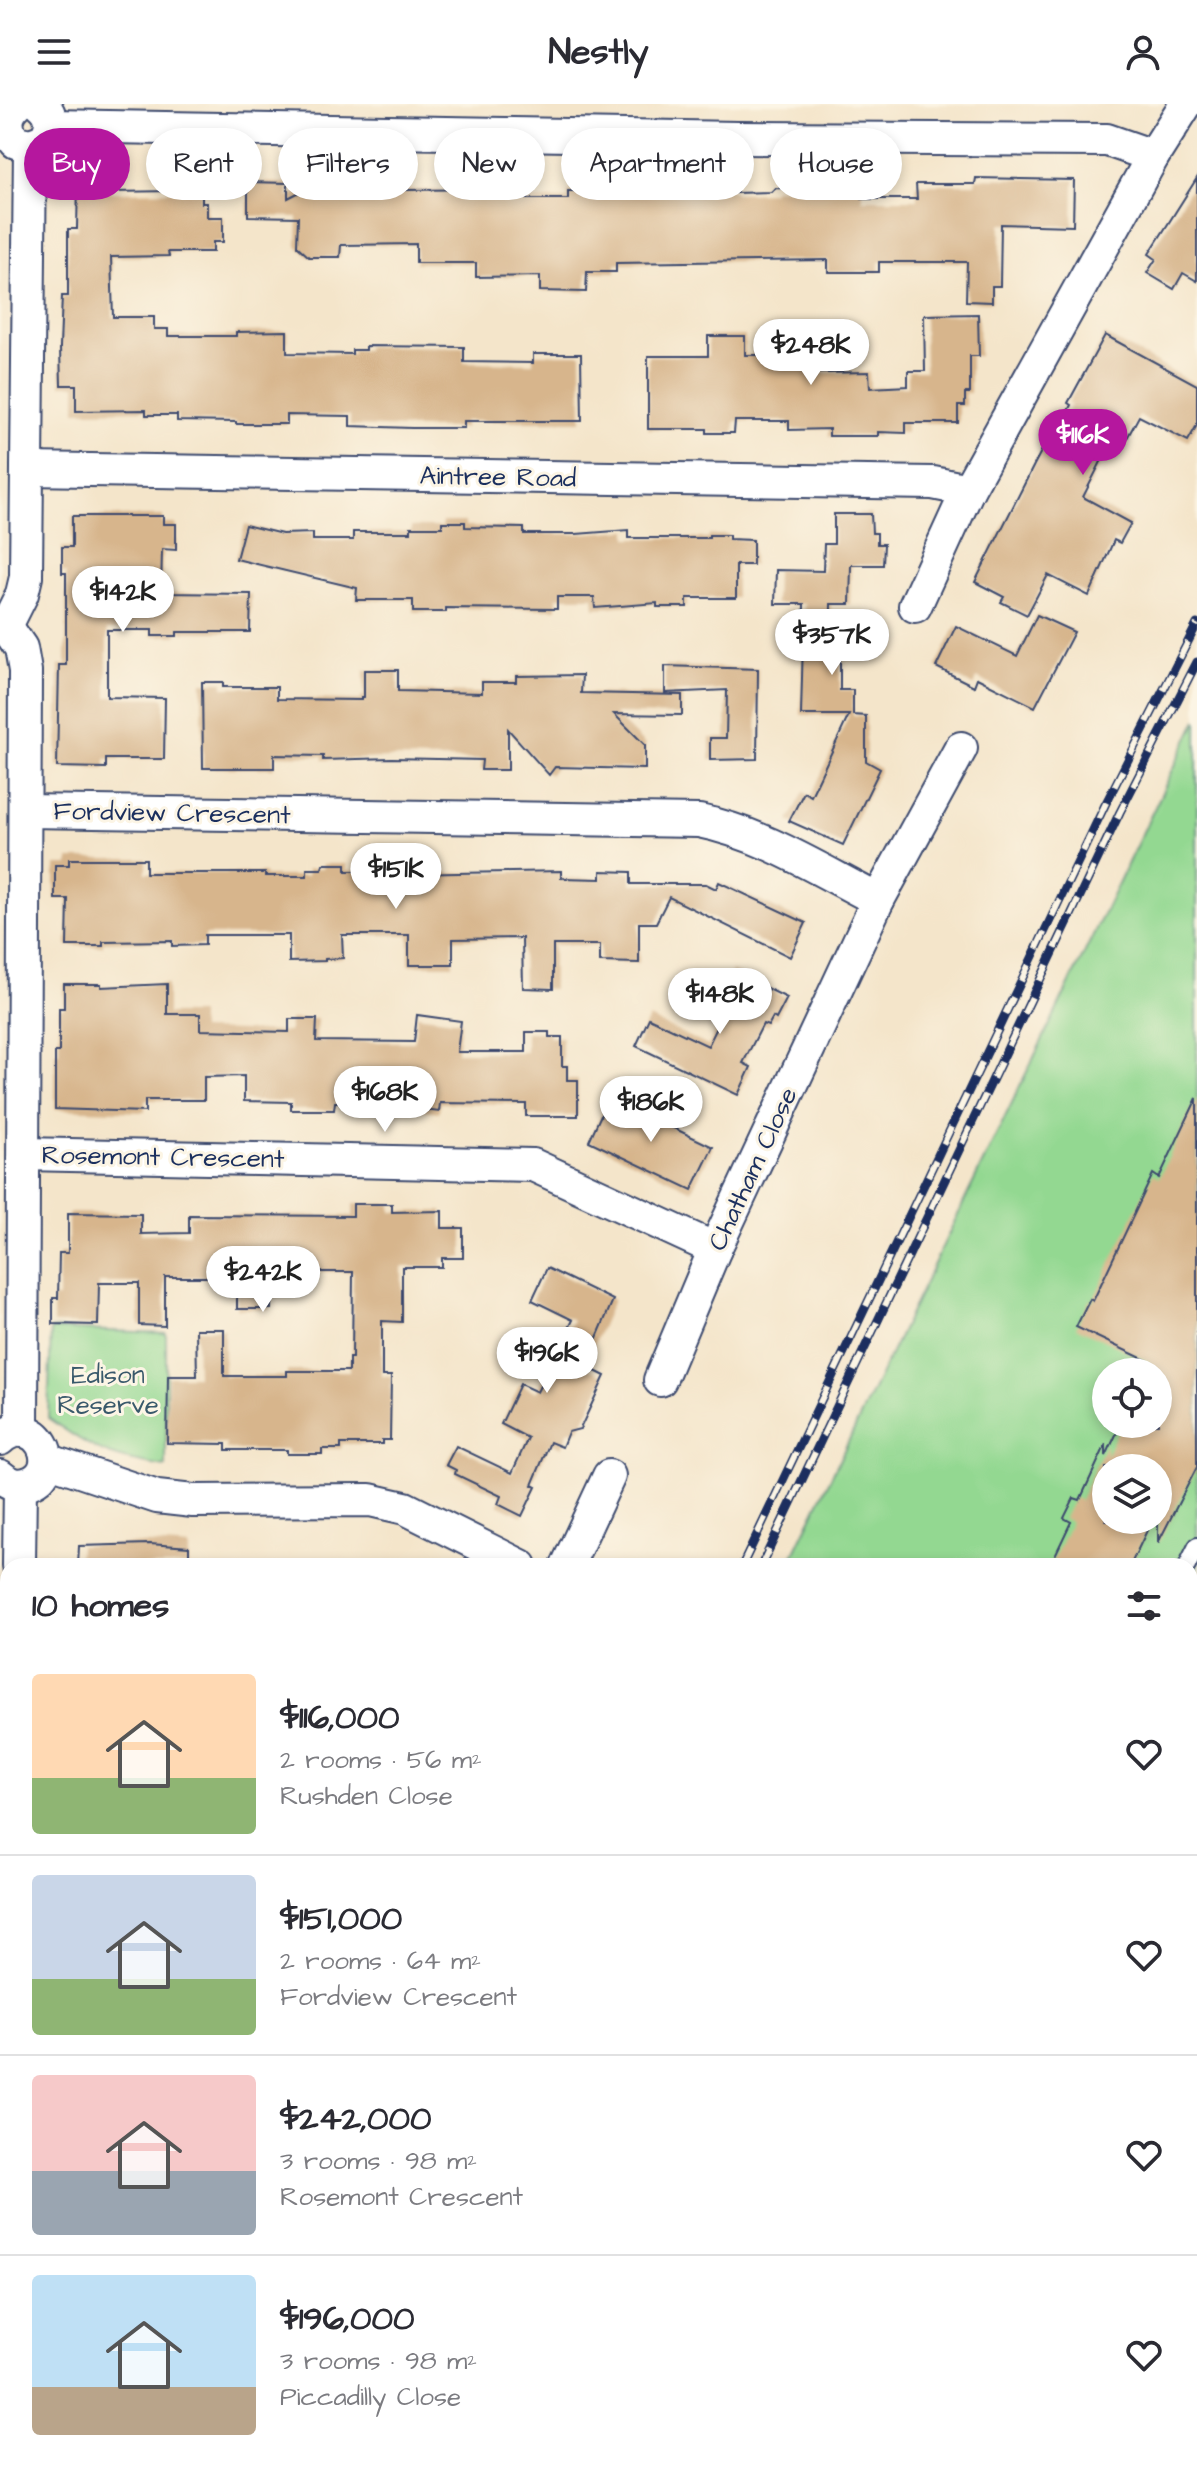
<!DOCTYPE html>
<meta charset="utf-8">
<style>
body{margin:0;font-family:"Architects Daughter",sans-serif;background:#f7f7f7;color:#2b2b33;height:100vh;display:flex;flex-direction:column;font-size:30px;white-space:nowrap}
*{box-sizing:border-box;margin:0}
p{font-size:26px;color:#7c7c81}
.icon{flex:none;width:44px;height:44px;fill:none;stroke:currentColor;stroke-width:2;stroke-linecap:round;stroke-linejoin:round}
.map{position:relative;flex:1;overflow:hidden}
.drawer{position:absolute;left:0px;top:1454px;width:1198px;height:912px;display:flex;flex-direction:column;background:#fff;border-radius:24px 24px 0 0;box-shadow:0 4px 12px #0003}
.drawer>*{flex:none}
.guide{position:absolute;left:24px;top:24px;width:1150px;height:72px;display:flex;gap:16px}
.buttons{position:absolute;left:1092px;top:1254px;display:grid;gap:16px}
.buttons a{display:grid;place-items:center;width:80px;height:80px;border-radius:50%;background:#fff;box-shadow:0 4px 12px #0003;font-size:40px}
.price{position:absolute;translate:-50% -68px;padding:0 18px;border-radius:28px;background:#fff;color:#222;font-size:26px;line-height:52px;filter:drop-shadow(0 2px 4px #0008)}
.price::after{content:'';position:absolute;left:50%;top:48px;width:24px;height:18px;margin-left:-12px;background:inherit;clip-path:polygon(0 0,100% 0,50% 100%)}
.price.current{background:#b5179e;color:#fff}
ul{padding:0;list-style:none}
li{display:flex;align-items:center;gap:24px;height:200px;padding:0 32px}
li+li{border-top:2px solid #e1e1e2}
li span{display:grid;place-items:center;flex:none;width:224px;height:160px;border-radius:8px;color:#555}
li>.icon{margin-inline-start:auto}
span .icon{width:96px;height:96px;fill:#fffc;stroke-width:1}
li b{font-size:34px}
h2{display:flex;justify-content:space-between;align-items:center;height:96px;padding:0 32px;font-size:34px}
.chip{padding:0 28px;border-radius:36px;background:#fff;box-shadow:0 4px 12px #0003;font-size:28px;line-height:72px}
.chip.current{background:#b5179e;color:#fff}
header{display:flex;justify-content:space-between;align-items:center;height:104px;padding:0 32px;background:#fff;font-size:36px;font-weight:700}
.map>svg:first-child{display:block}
.green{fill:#93d891;stroke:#578478;stroke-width:2;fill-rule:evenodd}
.building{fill:#d7b58c}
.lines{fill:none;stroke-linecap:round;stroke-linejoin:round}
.lane-casing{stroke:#3c4a6e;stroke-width:20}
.street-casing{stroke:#3c4a6e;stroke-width:36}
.secondary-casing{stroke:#3c4a6e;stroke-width:48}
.lane{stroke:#fff;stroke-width:16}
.street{stroke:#fff;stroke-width:32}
.secondary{stroke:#fce5d0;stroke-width:44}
.rail-casing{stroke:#1b2f5e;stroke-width:9}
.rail{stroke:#fcf5e5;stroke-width:6;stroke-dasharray:18;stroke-linecap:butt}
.labels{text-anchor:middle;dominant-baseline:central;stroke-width:6;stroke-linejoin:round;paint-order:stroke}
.street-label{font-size:26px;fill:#1b2f5e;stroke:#fcf5e5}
.park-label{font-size:26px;fill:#39596b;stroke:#fcf5e5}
</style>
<header><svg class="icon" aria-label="menu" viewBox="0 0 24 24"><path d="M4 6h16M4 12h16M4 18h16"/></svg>Nestly<svg class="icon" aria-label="person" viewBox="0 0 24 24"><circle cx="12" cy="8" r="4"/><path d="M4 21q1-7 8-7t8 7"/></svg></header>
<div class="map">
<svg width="1197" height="2366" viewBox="0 0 1197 2366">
<rect width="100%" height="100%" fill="#fcf5e5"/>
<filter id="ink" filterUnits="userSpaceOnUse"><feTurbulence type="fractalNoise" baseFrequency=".0125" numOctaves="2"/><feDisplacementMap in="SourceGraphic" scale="16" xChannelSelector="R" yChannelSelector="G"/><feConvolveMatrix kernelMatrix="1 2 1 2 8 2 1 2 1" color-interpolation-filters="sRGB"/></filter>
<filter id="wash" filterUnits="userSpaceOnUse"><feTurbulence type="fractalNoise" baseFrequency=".006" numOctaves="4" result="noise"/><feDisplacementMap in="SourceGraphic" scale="32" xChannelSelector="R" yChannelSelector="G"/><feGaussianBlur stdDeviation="1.8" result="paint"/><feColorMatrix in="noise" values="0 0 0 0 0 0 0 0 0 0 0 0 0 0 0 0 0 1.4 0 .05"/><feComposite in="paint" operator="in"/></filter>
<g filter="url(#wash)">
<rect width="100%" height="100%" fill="#f4e5ca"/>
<g class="green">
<path d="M1197,616v1583h-7v-737h-402zM1106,1268h52v52h-52zM1106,1364h52v52h-52z"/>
<path d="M51,1225l115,4v134c-56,-8 -72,-16 -118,-49z"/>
<path d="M1190,2253h7v113h-819l4,-8h808z"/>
</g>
<g id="blocks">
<g class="building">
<path d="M202,70v29h5v14h16v25h-10v10h-45l1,4 -58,1 2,60h41v12h14v7h68v-4l51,-1v22l65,1v-4h14v-4l98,1v15l69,1v-9h48l1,67h-118v7h-52l-62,-2v-10l-63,-1v9h-51v-2l-59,-1v-6h-31v-5l-70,1v-26h-15l-1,-38 2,-51h6v-67h9l1,-45h33v8l63,-1v-16z"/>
<path d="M976,74l98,2 -1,46 -72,-2 -1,62h-8v16l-26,-1 1,-39h-88v10h-51v-12l-212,3v9h-29l-1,20 -46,-1v-15l-64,1v-14h-60v-19l-75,1 -1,12h-31l-12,-11 1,-29 -50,-1v-34l40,1v15l35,-18 83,-1v11l93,-1v-8h28v18h41v-8l100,-1v4h41l11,-15 15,14 36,-1 4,-4 87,1v10h55l-1,-15h59z"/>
<path d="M1197,74v103l-14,-8 -9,16 -27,-16 9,-14 -7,-5z"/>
<path d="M978,210l1,42h-9v37h-5v13h-7v17h-52v10l-28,-1v4h-49v-7l-40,1v-9h-54l-1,12h-27v-4h-59v-73h60v-20h37v19h75v18l49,-1 1,16 38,-2v-15h17l-1,-56z"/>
<path d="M1105,231l92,50v40l-9,16 -49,-25 -20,37 -11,-5 -25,49 48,26 -11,20 -6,-3 -25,56 -41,-21 -21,40 -26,-13 3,-5 -29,-15 59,-117 12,-23 4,2 21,-39 -3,-2z"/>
<path d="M834,410h37l1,19h5v11h7l-1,21h-32l-1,39h-19l-1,53h10v33h13v25l13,1v45l14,8 -37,76 -54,-24 15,-29 7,4 38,-81h-48l3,-111h-29l1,-34 47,1 1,-27h10z"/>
<path d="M72,412h91v8h13v26l-14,-1 -1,44 90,1 -1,38h-73v4h-25v-6h-45v67l58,1 -1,61h-58v9l-49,-1 2,-102h7v-92h-4v-26h10z"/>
<path d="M442,418h23v5l59,1v6h52l52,-4v8h81v-3h20v4l24,1v25h-17v33h-49v9h-30v-4l-62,5 -1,-11h-37v12l-111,-1v4h-33v-12h-57l1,-12 -121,-29 9,-34 37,9 31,-1v7h40v-8h58v-5h31z"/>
<path d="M1037,511l37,17 -39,75 -58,-29 -3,8 -38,-19 20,-41 61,30z"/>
<path d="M665,562l93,3 -1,90 -47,1v-22h16l1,-48 -62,3z"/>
<path d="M364,566h34v21l84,2v-11h34v-6l66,-1 -1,18 101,2v20l-68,-1 31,31v24l-90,-2 -6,8 -41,-46v41h-27l1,-10 -90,-2 -69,2v-4l-49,-1v13h-71l-1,-86h21v5h54v12l84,1v-3h3z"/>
<path d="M69,755h77v14h119v3h42v-7h15l1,-5h23v7h24v16l39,1v-14l152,-3v7l40,1v-8l30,1v12h75l10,5 3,-7 87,41 -16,34 -121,-60 -13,26h-17v40l-39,-1v-17h-47v44l-30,-1 -1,-50 -69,1v26h-44v-30h-67l1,23 -18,1v2l-36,1v-27h-84v10l-33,1v-5l-69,1v4h-36l1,-47h-13v-34h14z"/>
<path d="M732,867l55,27 -11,21 -3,-2 -5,9 -5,-2 -20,39 8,4 -13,28 -102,-49 13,-28 59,28 24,-49 -10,-5z"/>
<path d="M64,880h37v3l66,-3v30h33v16l89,2v-13h28l-1,22 98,1 3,-27 44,6 -4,31h69v-20h23v5h13v29h5v14h11v36h-52v-12l-86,-1 -1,9 -31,-4 1,-6h-74l-1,8h-43v-8l-47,-1v-25l-40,1v23h-59v12l-90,-3v-57h4v-44h5z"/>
<path d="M609,993l104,50 -21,43 -103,-49z"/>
<path d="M1197,994v369l-39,76v-75h-52v52h46l-22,46h-80l21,-44 -7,-4 10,-20 6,2 26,-56v12l15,-32h37v-52h-12l4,-10 -74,-35 14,-28 3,2 60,-127 6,4z"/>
<path d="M353,1100h39v8l50,-1v17h21v30h-21v9h-40v55l-20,-1v55h9l-1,64h-8v4h-41v5h-19v5h-35v-4h-61v-6l-59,-1 1,-67h29l-1,-47h28v47h63v-5h62v-13h3l1,-86h-81l-1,37h-34v-32h-72v49l-26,-1v-42h-40l-1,42 -45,-1v-26h5l1,-45h9v-40l73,1v20l48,-1v-18l164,1z"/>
<path d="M547,1164l66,32 -26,61 2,1 -2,5 18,9 -25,53 -12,3 -6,15 -12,-5 -18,43 4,2 -14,29 -24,-12 3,-8 -46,-22 1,-4 -10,-5 10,-19 56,27 16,-35 -27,-14 19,-40 17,8 36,-72 -41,-20z"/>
<path d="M150,1440l39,3v19h-111l1,-20z"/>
</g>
</g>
</g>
<g filter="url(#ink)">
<use href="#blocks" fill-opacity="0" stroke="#3c4a6e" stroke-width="2"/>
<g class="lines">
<g class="lane-casing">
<path id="lane" d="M1187,1462l10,-20"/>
</g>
<g class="street-casing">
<g id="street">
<path d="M17,0c-13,11 -12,26 -1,38l14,3 14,-5c10,-13 9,-26 -3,-36"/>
<path d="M51,22l687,12 369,2 46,16"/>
<path d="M27,365l906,14 35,7"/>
<path d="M915,502l53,-116 185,-334 33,-52"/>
<path d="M0,519l6,3 16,-32 4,-17 4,-432"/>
<path d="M6,522l15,22 4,23 -3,760"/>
<path d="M25,707l674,10c63,12 122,50 179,79"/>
<path d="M24,1050l509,11 182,84"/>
<path d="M660,1276l55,-131 163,-349 83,-152"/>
<path d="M0,1335c35,-30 67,29 29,44 -11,4 -20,1 -29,-7"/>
<path d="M47,1356l110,37 36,4 177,-1 35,8 116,58"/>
<path d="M19,1462l1,-81"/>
<path d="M567,1462l42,-90"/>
</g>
</g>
<g class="secondary-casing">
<g id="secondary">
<path d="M0,2207h8"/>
<path d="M1190,2217h7"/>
</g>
</g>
<use href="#lane" class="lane"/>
<use href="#street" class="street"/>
<use href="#secondary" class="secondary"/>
<g class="rail-casing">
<g id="rail">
<path d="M742,1462l363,-761 92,-181"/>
<path d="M761,1462l359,-754 77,-150"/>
<path d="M310,2366l4,-8"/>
<path d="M329,2366l4,-8"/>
</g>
</g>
<use href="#rail" class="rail"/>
</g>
</g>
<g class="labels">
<g class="street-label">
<text transform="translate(498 373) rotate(1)">Aintree Road</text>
<text transform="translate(172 709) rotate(1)">Fordview Crescent</text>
<text transform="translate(163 1053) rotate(1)">Rosemont Crescent</text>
<text transform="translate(753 1065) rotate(-65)">Chatham Close</text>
</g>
<g class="park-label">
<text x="108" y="1271">Edison<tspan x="108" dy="30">Reserve</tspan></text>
</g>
</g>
</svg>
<div class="buttons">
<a><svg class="icon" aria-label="locate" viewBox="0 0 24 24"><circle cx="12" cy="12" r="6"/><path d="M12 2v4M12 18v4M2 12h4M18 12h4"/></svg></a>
<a><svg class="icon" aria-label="layers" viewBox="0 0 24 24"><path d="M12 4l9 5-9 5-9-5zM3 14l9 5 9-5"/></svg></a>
</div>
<b class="price" style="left:811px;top:283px">$248K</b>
<b class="price current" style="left:1083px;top:373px">$116K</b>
<b class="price" style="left:123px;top:530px">$142K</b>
<b class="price" style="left:832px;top:573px">$357K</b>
<b class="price" style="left:396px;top:807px">$151K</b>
<b class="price" style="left:720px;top:932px">$148K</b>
<b class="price" style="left:385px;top:1030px">$168K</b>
<b class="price" style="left:651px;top:1040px">$186K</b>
<b class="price" style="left:263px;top:1210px">$242K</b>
<b class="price" style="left:547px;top:1291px">$196K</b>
<div class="guide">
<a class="chip current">Buy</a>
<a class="chip">Rent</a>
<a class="chip">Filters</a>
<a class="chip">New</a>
<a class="chip">Apartment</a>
<a class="chip">House</a>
</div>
<section class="drawer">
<h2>10 homes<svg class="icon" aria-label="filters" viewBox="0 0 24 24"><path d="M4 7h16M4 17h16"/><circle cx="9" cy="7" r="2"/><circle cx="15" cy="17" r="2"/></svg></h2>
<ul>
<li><span style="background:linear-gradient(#ffd9b3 65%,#8fb573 0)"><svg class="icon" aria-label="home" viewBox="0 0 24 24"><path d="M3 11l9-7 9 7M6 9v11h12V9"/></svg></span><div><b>$116,000</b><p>2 rooms · 56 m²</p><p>Rushden Close</p></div><svg class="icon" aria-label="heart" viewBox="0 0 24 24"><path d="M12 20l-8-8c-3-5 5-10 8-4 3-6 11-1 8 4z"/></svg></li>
<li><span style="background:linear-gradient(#c9d6e8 65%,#8fb573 0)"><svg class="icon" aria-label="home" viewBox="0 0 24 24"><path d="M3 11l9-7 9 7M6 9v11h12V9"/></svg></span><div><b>$151,000</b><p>2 rooms · 64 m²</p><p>Fordview Crescent</p></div><svg class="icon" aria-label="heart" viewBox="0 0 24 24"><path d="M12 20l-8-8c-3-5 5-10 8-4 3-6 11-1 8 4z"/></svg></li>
<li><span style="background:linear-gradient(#f6c9c9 60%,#9aa5b1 0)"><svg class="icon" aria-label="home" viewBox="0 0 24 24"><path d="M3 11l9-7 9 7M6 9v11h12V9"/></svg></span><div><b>$242,000</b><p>3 rooms · 98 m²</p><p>Rosemont Crescent</p></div><svg class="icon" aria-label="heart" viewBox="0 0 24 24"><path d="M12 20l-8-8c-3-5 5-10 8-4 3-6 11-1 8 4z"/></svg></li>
<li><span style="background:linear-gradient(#bfe0f5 70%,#b9a48a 0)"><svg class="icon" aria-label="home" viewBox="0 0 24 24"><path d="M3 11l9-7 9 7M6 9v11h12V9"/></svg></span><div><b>$196,000</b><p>3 rooms · 98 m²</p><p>Piccadilly Close</p></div><svg class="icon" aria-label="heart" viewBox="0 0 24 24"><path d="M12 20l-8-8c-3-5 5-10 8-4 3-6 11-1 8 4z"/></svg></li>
</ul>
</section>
</div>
